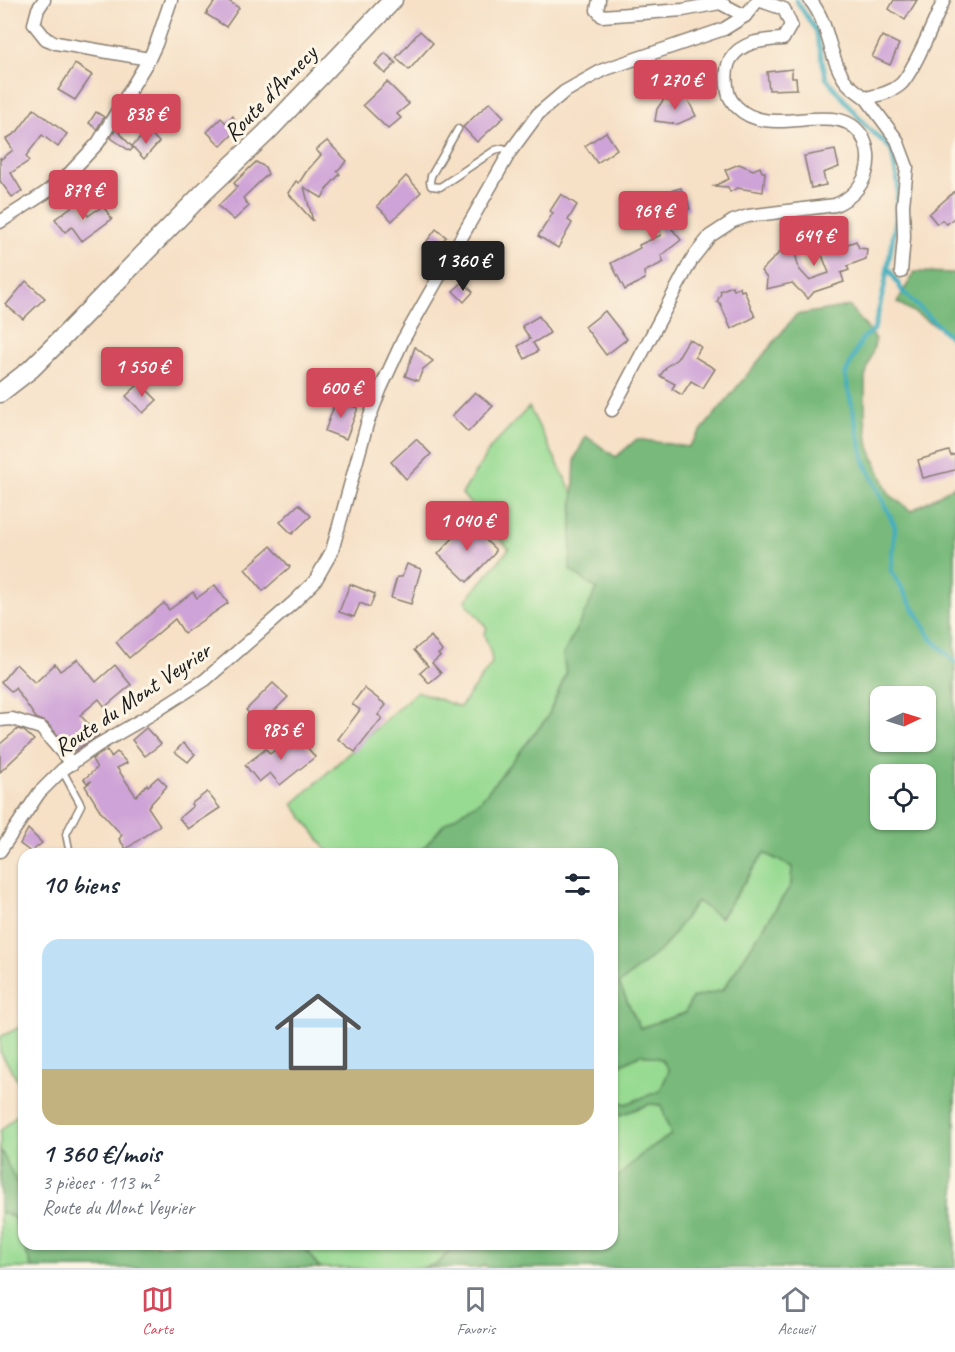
<!DOCTYPE html>
<html lang="fr">
<meta charset="utf-8">
<style>
body{margin:0;font-family:Caveat,sans-serif;background:#f2f2f3;color:#1f2937;height:100vh;display:flex;flex-direction:column;font-size:22px;white-space:nowrap}
*{box-sizing:border-box;margin:0}
p{font-size:20px;color:#747a83}
.icon{flex:none;width:33px;height:33px;fill:none;stroke:currentColor;stroke-width:2;stroke-linecap:round;stroke-linejoin:round}
.map{position:relative;flex:1;overflow:hidden}
.drawer{position:absolute;left:18px;top:848px;width:600px;height:402px;display:flex;flex-direction:column;background:#fff;border-radius:18px;box-shadow:0 2px 4px #0004}
.drawer>*{flex:none}
.needle{width:39px;rotate:86deg}
.fabs{position:absolute;left:870px;top:686px;display:grid;gap:12px}
.fabs a{display:grid;place-items:center;width:66px;height:66px;border-radius:12px;background:#fff;box-shadow:0 2px 4px #0004;font-size:30px}
.price{position:absolute;translate:-50% -51px;padding:0 14px;border-radius:6px;background:#d1495b;color:#fff;font-size:20px;line-height:39px;filter:drop-shadow(0 2px 3px #0008)}
.price::after{content:'';position:absolute;left:50%;top:36px;width:18px;height:14px;margin-left:-9px;background:inherit;clip-path:polygon(0 0,100% 0,50% 100%)}
.price.selected{background:#222;color:#fff}
ul{padding:0;list-style:none}
li{display:grid;align-content:center;gap:12px;height:318px;padding:0 24px}
li+li{border-top:2px solid #e0e1e3}
li span{display:grid;place-items:center;height:186px;border-radius:18px;color:#555}
li>.icon{margin-inline-start:auto}
span .icon{width:108px;height:108px;fill:#fffc;stroke-width:1}
li b{font-size:26px}
h2{display:flex;justify-content:space-between;align-items:center;height:72px;padding:0 24px;font-size:26px}
.tabs{display:flex;justify-content:space-around;align-items:center;height:84px;border-top:2px solid #e0e1e3;background:#fff;font-size:16px;color:#747a83}
.tabs a{display:grid;justify-items:center;gap:3px}
.tabs .selected{color:#d1495b}
.map>svg:first-child{display:block}
.green{fill:#97da92;stroke:#5a7b57;stroke-width:1.5}
.forest{fill:#79ba7c;stroke:#4a6b4c;stroke-width:1.5;fill-rule:evenodd}
.lines{fill:none;stroke-linecap:round;stroke-linejoin:round}
.stream{stroke:#42afbf;stroke-width:4.5}
.building{fill:#cea3d7}
.service-casing{stroke:#897e71;stroke-width:9}
.minor-casing{stroke:#897e71;stroke-width:15}
.secondary-casing{stroke:#897e71;stroke-width:21}
.service{stroke:#fff;stroke-width:6}
.minor{stroke:#fff;stroke-width:12}
.secondary{stroke:#fff;stroke-width:18}
.labels{text-anchor:middle;dominant-baseline:central;stroke-width:6;stroke-linejoin:round;paint-order:stroke}
.street-label{font-size:24px;fill:#1c1c1c;stroke:#fcf5e5}
</style>
<div class="map">
<svg width="955" height="1268" viewBox="0 0 955 1268">
<rect width="100%" height="100%" fill="#fcf5e5"/>
<filter id="ink" filterUnits="userSpaceOnUse"><feTurbulence type="fractalNoise" baseFrequency=".0167" numOctaves="2"/><feDisplacementMap in="SourceGraphic" scale="12" xChannelSelector="R" yChannelSelector="G"/><feConvolveMatrix kernelMatrix="1 2 1 2 8 2 1 2 1" color-interpolation-filters="sRGB"/></filter>
<filter id="wash" filterUnits="userSpaceOnUse"><feTurbulence type="fractalNoise" baseFrequency=".008" numOctaves="4" result="noise"/><feDisplacementMap in="SourceGraphic" scale="24" xChannelSelector="R" yChannelSelector="G"/><feGaussianBlur stdDeviation="1.35" result="paint"/><feColorMatrix in="noise" values="0 0 0 0 0 0 0 0 0 0 0 0 0 0 0 0 0 1.4 0 .05"/><feComposite in="paint" operator="in"/></filter>
<g filter="url(#wash)">
<rect width="100%" height="100%" fill="#f6e0c6"/>
<g class="green">
<path d="M529,407l44,87 -3,76 27,19 -34,66 3,19 -19,44 -66,82 -36,24 -26,29h-90l-36,-49 124,-113 43,16 32,-44 -1,-9 -7,-20 3,-6 -22,-27 44,-52 -47,-55 29,-47z"/>
<path d="M764,853l28,14 -1,18 -68,105 -31,8 -7,15 -45,15 -21,-44 45,-37 33,-46 24,17z"/>
<path d="M24,1025v65l-24,-38v-15z"/>
<path d="M641,1054l20,5 9,11 -10,21 -34,13 -14,-5v-30z"/>
<path d="M650,1104l12,1 9,30 -27,17 -32,31v-65z"/>
<path d="M24,1108v81l-4,1 -20,-41v-18z"/>
<path d="M0,1212l13,4 19,52h-32z"/>
<path d="M302,1244h153l-17,20 -17,4h-102z"/>
</g>
<g class="forest">
<path d="M915,272l40,1v65l-58,-36z"/>
<path d="M849,306l27,33 -11,38v40l4,30 20,47 22,17 44,-25v782h-468l-2,-3 -6,3h-58l17,-4 17,-20h15l3,7 14,-7h125v-61l32,-31 27,-17 -10,-30 -11,-1 -38,14v-19l14,5 34,-13 9,-21 -8,-11 -20,-5 -29,15v-215l-193,-1 25,-29 37,-24 66,-82 19,-44 -3,-19 34,-66 -27,-19 5,-112 11,-22 30,21 21,-18 51,8 108,-132zM880,696h46v45h-46zM880,774h46v45h-46zM764,853l28,14 -1,18 -68,105 -31,8 -7,15 -45,15 -21,-44 45,-37 33,-46 23,17z"/>
<path d="M0,1149l20,40h4v55h278l17,24h-287l-19,-52 -13,-4z"/>
</g>
<g class="lines">
<g class="stream">
<path d="M796,0l20,31 10,47 41,49 24,22 7,35 -2,35 -12,69 -10,42 -12,9 -17,36 19,85 31,67 -4,43 40,68 24,24"/>
<path d="M889,269l14,23 52,50"/>
</g>
</g>
<g id="blocks">
<g class="building">
<path d="M216,0h11l12,8 -13,19 -20,-13z"/>
<path d="M894,0h23l-12,20 -16,-11z"/>
<path d="M420,31l13,12 -24,27 -13,-12z"/>
<path d="M882,36l17,8 -9,21 -18,-8z"/>
<path d="M385,53l11,10 -11,11 -10,-10z"/>
<path d="M75,64l17,11 -17,25 -17,-10z"/>
<path d="M792,69v9h4l1,11 -28,1 -2,-18z"/>
<path d="M387,82l22,22 -12,10 4,4 -13,11 -25,-24z"/>
<path d="M685,94l11,22 -18,8 -23,-3 2,-12 7,-10 7,1z"/>
<path d="M151,97l20,20 -14,13 -20,-19z"/>
<path d="M490,102l14,15 -27,25 -14,-15z"/>
<path d="M34,109l33,25 -9,13 -16,-12 -16,21 3,5 -18,12 11,18 -10,6 -12,-16v-24l1,2 12,-9 -7,-11 11,-7z"/>
<path d="M96,112l8,5 -7,12 -8,-6z"/>
<path d="M233,116l6,12 -18,18 -14,-14 14,-14 5,5z"/>
<path d="M116,129l17,19 -3,3 -19,-13z"/>
<path d="M148,131l11,11 -15,17 -12,-13z"/>
<path d="M606,132l11,17 -20,14 -12,-17z"/>
<path d="M327,141l20,20 -10,10 3,3 -11,12 -7,12 -18,-11 9,34 -25,-28 8,-12 3,2 7,-11 15,-17 -5,-5z"/>
<path d="M835,150l4,17 -16,6 3,12 -15,3 -7,-32z"/>
<path d="M256,162l9,5 3,7 -25,24 6,8 -15,14 -16,-14 19,-19 -3,-4z"/>
<path d="M739,164l14,6 7,-3 2,5h3l-2,20 -26,-4 -7,4 -2,-5 -14,-1 15,-7 -4,-9z"/>
<path d="M406,176l15,16 -29,29 -15,-15z"/>
<path d="M681,188l3,10h3l3,11 -8,2 1,3 -18,6 16,20 -20,16 3,6 -20,10 1,7 -20,11 -14,-27 29,-15 -1,-3 22,-10 -9,-30 3,3 7,-2 -3,-12z"/>
<path d="M955,191v26l-8,7 -5,-4 -5,4 -8,-10z"/>
<path d="M561,194l16,11 -9,15 4,3 -14,25 -20,-12 15,-23 -3,-2z"/>
<path d="M78,202l10,14 15,-10 9,13 -30,22 -10,-14 -7,5 -10,-13z"/>
<path d="M436,229l10,8 -11,15 -11,-7z"/>
<path d="M836,235l4,12 16,-6 3,7 8,1 -1,10 -19,7 2,4 -8,3 3,9 -30,10 -6,7 -16,-16 -26,6 1,-11 -6,-7 19,-19 14,-3 5,20 10,11 20,-7 -12,-31z"/>
<path d="M26,281l19,17 -22,21 -17,-14z"/>
<path d="M463,282l10,10 -9,10 -11,-11z"/>
<path d="M732,286l2,4 6,-3 1,4 3,-1 11,27 -24,12 -11,-26 -3,-1 4,-9 -1,-2z"/>
<path d="M605,311l22,28 -21,16 -21,-28z"/>
<path d="M539,316l11,17 -17,10 5,8 -13,8 -7,-13 12,-7 -8,-13z"/>
<path d="M689,339l12,8 -6,10 20,12 -12,19 -12,-7 -9,14 -10,-6 3,-5 -15,-8 7,-10 10,-7z"/>
<path d="M415,347l18,14 -10,8 -5,12 -13,-5z"/>
<path d="M140,383l17,17 -14,13 -17,-17z"/>
<path d="M475,392l18,14 -25,26 -16,-16z"/>
<path d="M336,400l22,8 -12,31 -21,-8z"/>
<path d="M416,439l15,15 -25,25 -15,-17z"/>
<path d="M949,451l2,5 4,-2v16l-32,8 -5,-18z"/>
<path d="M299,504l12,12 -19,18 -12,-12z"/>
<path d="M467,523l28,26v4l-28,29 -29,-28z"/>
<path d="M271,546l19,21 -27,24 -18,-22z"/>
<path d="M407,564l14,5 -10,35 -20,-6 6,-21h5z"/>
<path d="M350,584l25,10 -5,13 -10,-4 -6,14 -15,-5z"/>
<path d="M215,585l13,18 -44,30 -9,-14 -46,39 -13,-16 48,-39 5,7 24,-18 4,6z"/>
<path d="M431,636l11,15 -4,3 2,2 -8,7 9,10 -12,10 -9,-10 8,-7 -14,-16z"/>
<path d="M78,659l18,23 19,-17 16,20 -26,22 -6,-8 -19,16 19,20 -26,17 -26,-29 -11,-5 -21,-30 -3,4 -11,-10 15,-18 19,19 20,-19 5,7z"/>
<path d="M273,683l15,14 -28,28 -14,-15z"/>
<path d="M364,688l22,17 -8,10 4,3 -27,34 -17,-13 22,-29 -8,-6z"/>
<path d="M146,728l15,16 -16,12 -13,-16z"/>
<path d="M18,729l6,2 10,9 -34,32v-28z"/>
<path d="M296,733l19,24 -35,28 -10,-12 -11,9 -14,-17 21,-16 4,5z"/>
<path d="M183,743l12,11 -7,8 -13,-10z"/>
<path d="M107,750l4,7 6,-5 10,11 -10,5 19,28 11,-12 1,2 10,-9 9,9 -19,21 12,18 -34,24 -7,-10 3,-4 -21,-23 -16,-26 7,-5 -5,2 -3,-4 13,-11 -5,-9z"/>
<path d="M207,792l13,16 -32,21 -9,-11 14,-12 -2,-2z"/>
<path d="M28,829l14,14 -11,9 -11,-8z"/>
</g>
</g>
</g>
<g filter="url(#ink)">
<use href="#blocks" fill-opacity="0" stroke="#897e71" stroke-width="1.5"/>
<g class="lines">
<g class="service-casing">
<g id="service">
<path d="M458,129l-27,47 -1,6 1,4 9,1 55,-37 8,-2 7,4"/>
<path d="M62,770l19,35 -15,29 4,20"/>
</g>
</g>
<g class="minor-casing">
<g id="minor">
<path d="M44,0l-6,9 -4,15 12,15 10,4 93,16"/>
<path d="M599,0l-2,10 5,6 81,-6 37,-7 25,13"/>
<path d="M810,0c20,24 18,55 34,79 5,8 15,14 22,19 12,-3 25,-5 35,-14 13,-13 34,-65 43,-84"/>
<path d="M866,98l31,42 10,27 -4,38 1,32 -3,35"/>
<path d="M0,222l45,-29 20,-15 33,-35 51,-84 7,-15 15,-44"/>
<path d="M612,410l80,-151 18,-23 23,-15 15,-5 87,-11c14,-6 26,-17 31,-32 3,-10 3,-21 -1,-31 -21,-50 -93,1 -128,-35 -4,-4 -8,-9 -9,-15 -2,-10 -3,-22 2,-32 11,-19 34,-20 53,-21l8,-14 -7,-16 -26,-9"/>
<path d="M0,720l12,-1 29,9 31,36"/>
<path d="M0,851l39,-58 23,-23 36,-25 52,-30 55,-35 89,-78 21,-21 17,-30 35,-127 13,-34 23,-50 107,-188 28,-38 26,-22 39,-22 121,-41 21,-13 13,-16"/>
</g>
</g>
<g class="secondary-casing">
<path id="secondary" d="M0,393l31,-24 24,-24 149,-153 62,-59 127,-133"/>
</g>
<use href="#service" class="service"/>
<use href="#minor" class="minor"/>
<use href="#secondary" class="secondary"/>
</g>
</g>
<g class="labels">
<g class="street-label">
<text transform="translate(270 93) rotate(-46)">Route d'Annecy</text>
<text transform="translate(132 699) rotate(-34)">Route du Mont Veyrier</text>
</g>
</g>
</svg>
<div class="fabs">
<a><svg class="needle" viewBox="-14 -14 28 28"><path d="M0-13l5 13h-10z" fill="#e53935"/><path d="M0 13l5-13h-10z" fill="#747a83"/></svg></a>
<a><svg class="icon" aria-label="locate" viewBox="0 0 24 24"><circle cx="12" cy="12" r="6"/><path d="M12 2v4M12 18v4M2 12h4M18 12h4"/></svg></a>
</div>
<b class="price" style="left:675px;top:111px">1 270 €</b>
<b class="price" style="left:146px;top:145px">838 €</b>
<b class="price" style="left:83px;top:221px">879 €</b>
<b class="price" style="left:653px;top:242px">969 €</b>
<b class="price" style="left:814px;top:267px">649 €</b>
<b class="price selected" style="left:463px;top:292px">1 360 €</b>
<b class="price" style="left:142px;top:398px">1 550 €</b>
<b class="price" style="left:341px;top:419px">600 €</b>
<b class="price" style="left:467px;top:552px">1 040 €</b>
<b class="price" style="left:281px;top:761px">985 €</b>
<section class="drawer">
<h2>10 biens<svg class="icon" aria-label="filters" viewBox="0 0 24 24"><path d="M4 7h16M4 17h16"/><circle cx="9" cy="7" r="2"/><circle cx="15" cy="17" r="2"/></svg></h2>
<ul>
<li><span style="background:linear-gradient(#bfe0f5 70%,#c2b280 0)"><svg class="icon" aria-label="home" viewBox="0 0 24 24"><path d="M3 11l9-7 9 7M6 9v11h12V9"/></svg></span><div><b>1 360 €/mois</b><p>3 pièces · 113 m²</p><p>Route du Mont Veyrier</p></div></li>
</ul>
</section>
</div>
<nav class="tabs">
<a class="selected"><svg class="icon" aria-label="map" viewBox="0 0 24 24"><path d="M3 6l6-2 6 2 6-2v14l-6 2-6-2-6 2zM9 4v14M15 6v14"/></svg>Carte</a>
<a><svg class="icon" aria-label="saved" viewBox="0 0 24 24"><path d="M7 4h10v16l-5-4-5 4z"/></svg>Favoris</a>
<a><svg class="icon" aria-label="home" viewBox="0 0 24 24"><path d="M3 11l9-7 9 7M6 9v11h12V9"/></svg>Accueil</a>
</nav>
